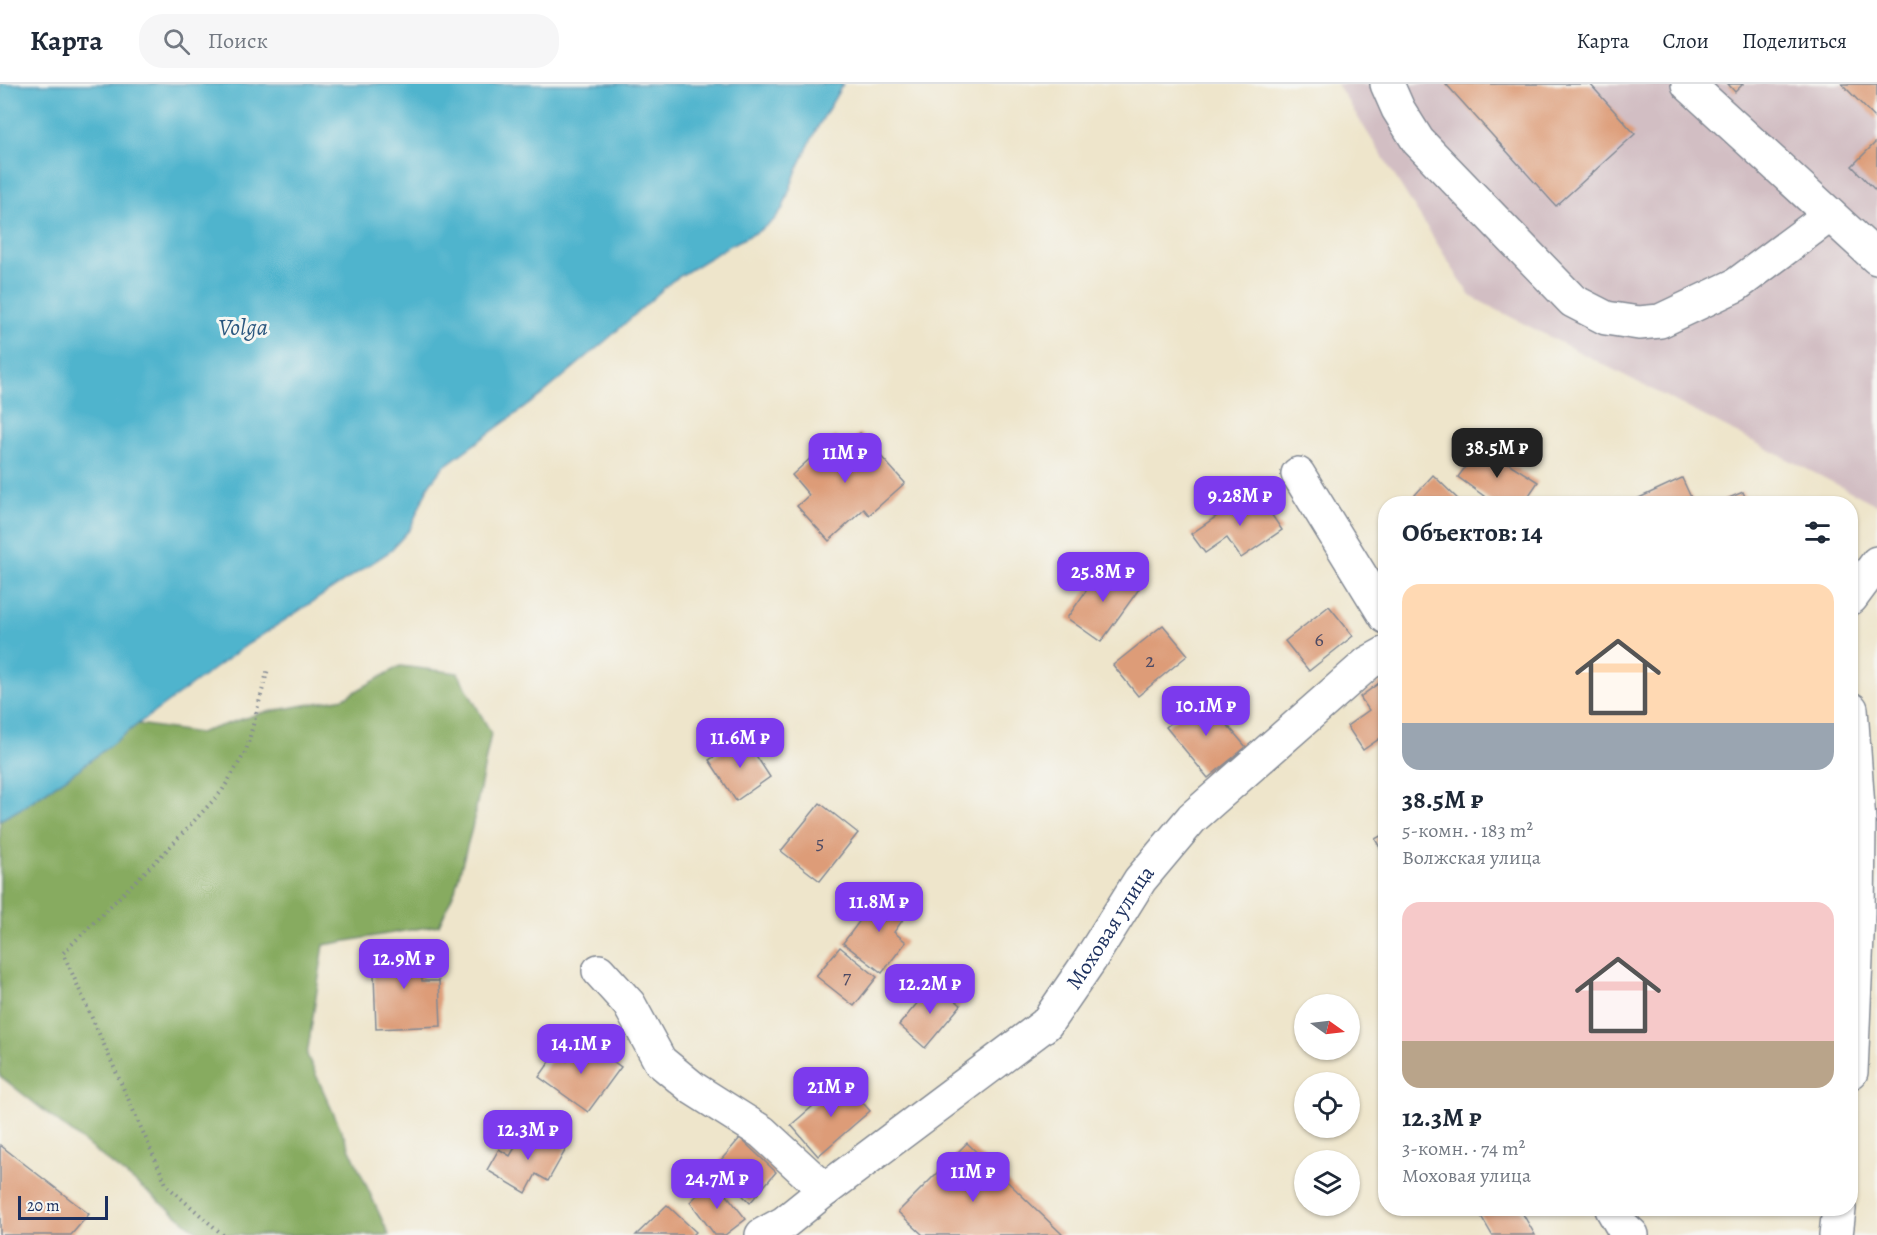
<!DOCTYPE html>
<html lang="ru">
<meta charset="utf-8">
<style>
body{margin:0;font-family:Alegreya,serif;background:#f6f6f7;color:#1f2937;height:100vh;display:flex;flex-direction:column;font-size:22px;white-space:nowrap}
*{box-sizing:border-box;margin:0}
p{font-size:20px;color:#747a83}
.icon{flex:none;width:33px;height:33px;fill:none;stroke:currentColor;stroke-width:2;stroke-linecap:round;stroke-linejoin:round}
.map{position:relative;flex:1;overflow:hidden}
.side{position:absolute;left:1378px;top:412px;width:480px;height:720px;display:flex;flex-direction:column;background:#fff;border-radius:24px;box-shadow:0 2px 4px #0004}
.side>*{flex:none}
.needle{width:39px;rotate:104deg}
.fabs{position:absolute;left:1294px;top:910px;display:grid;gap:12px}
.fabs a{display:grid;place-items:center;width:66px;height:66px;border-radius:50%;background:#fff;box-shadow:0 2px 4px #0004;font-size:30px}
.scale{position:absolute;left:18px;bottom:15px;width:90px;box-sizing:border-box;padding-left:6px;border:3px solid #1b2f5e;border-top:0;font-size:16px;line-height:21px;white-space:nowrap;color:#1b2f5e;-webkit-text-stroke:4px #f6f6f2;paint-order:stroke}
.price{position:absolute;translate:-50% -51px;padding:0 14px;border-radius:12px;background:#7c3aed;color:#fff;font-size:20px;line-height:39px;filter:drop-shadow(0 2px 3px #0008)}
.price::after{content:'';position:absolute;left:50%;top:36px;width:18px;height:14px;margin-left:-9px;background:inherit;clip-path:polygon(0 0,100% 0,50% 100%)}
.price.current{background:#222;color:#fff}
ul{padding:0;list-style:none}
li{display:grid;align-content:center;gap:12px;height:318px;padding:0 24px}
li span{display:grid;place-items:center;height:186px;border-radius:18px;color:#555}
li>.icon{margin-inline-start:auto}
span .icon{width:108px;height:108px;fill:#fffc;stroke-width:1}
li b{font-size:26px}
h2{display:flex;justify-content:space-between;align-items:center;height:72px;padding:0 24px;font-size:26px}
header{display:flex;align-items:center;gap:36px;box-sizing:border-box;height:84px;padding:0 30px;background:#fff;border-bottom:2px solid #e0e1e3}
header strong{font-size:28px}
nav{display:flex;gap:33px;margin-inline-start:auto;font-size:21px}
.search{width:420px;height:54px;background:#f6f6f7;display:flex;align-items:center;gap:15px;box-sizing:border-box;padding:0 21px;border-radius:24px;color:#747a83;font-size:22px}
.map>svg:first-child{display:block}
.industrial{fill:#d2bec3}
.forest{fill:#87ab60;stroke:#516d5f;stroke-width:1.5}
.water{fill:#4fb4cd;stroke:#357296;stroke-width:1.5}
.building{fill:#dd9c78}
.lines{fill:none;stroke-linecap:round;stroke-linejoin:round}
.minor-casing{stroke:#848a94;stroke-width:36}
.path{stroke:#848a94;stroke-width:4;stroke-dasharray:1.5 4.5;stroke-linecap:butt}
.minor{stroke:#fff;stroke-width:33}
.labels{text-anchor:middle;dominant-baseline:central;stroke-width:6;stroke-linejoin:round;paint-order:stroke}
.number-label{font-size:20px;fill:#4c4a64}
.street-label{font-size:22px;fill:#1b2f5e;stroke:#f6f6f2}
.water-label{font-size:24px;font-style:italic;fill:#2b577f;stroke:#f6f6f2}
</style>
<header>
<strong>Карта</strong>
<div class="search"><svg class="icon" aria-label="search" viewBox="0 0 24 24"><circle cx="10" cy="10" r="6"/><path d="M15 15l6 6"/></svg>Поиск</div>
<nav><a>Карта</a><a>Слои</a><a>Поделиться</a></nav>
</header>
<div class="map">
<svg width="1877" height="1151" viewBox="0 0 1877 1151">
<rect width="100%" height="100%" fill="#f6f6f2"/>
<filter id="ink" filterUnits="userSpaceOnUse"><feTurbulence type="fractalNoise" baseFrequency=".0167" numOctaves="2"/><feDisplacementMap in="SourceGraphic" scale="12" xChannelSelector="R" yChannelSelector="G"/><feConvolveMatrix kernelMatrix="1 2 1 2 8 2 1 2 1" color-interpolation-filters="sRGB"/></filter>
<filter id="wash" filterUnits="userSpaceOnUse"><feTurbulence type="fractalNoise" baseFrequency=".008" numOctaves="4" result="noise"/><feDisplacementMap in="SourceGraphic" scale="24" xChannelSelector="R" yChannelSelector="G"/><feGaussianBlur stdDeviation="1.35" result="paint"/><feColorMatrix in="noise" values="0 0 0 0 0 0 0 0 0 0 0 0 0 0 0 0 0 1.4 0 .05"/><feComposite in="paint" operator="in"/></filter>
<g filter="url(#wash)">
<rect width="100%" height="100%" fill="#eee5cb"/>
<path class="industrial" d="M1337,0h540v421l-407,-209z"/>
<path class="forest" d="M400,582l58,7 33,60 -19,95 -17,62 -16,35 -115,20 -17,110 82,180h-187l-202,-159v-256c49,-27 93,-62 138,-96l61,9 62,-20 83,-15z"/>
<path class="water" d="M0,0h843l-27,46 -20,42 -13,36 -10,13 -16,11 -30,15 -55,34 -62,56 -71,60 -96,70 -14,18 -19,44 -21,23 -141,92 -110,80 -59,45 -59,40 -20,11z"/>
<g id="blocks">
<g class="building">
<path d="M1446,0h144l45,50 -79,72z"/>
<path d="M1728,0h15l-8,8z"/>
<path d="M1842,0h35v36z"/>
<path d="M1877,57v51l-25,-26z"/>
<path d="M860,349l45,50 -36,32 -5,-6 -35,32 -32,-35 12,-11 -17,-20 43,-39 10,11z"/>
<path d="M1481,362l57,36 -15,22h-28l-37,-27z"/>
<path d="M1433,391l30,29h-41l-8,-8z"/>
<path d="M1682,394l12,26h-68z"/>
<path d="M1255,406l27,40 -41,28 -14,-20 -22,15 -14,-19z"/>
<path d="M1743,408l5,12h-33z"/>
<path d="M1104,481l35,24 -38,53 -34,-24z"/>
<path d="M1329,522l24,30 -44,35 -24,-30z"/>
<path d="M1163,541l25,30 -50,41 -25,-31z"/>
<path d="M1386,594v56l-23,16 -16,-24 22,-16 -9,-13z"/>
<path d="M1203,612l43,51 -38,31 -42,-51z"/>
<path d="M744,653l26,40 -34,24 -27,-41z"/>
<path d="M820,719l38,30 -38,48 -39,-30z"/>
<path d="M1386,749v25l-11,-19z"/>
<path d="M882,807l27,20 -15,21 12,10 -24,31 -39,-30z"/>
<path d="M421,862l1,35h17l2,45 -65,3 -3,-81z"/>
<path d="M840,863l37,30 -23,29 -38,-30z"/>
<path d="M934,899l27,22 -36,43 -26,-23z"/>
<path d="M582,955l39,28 -33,45 -49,-35 17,-24 11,8z"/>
<path d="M843,996l27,31 -52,45 -27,-31z"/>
<path d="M527,1043l39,22 -18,32 -12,-7 -10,19 -39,-23 12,-21 11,7z"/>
<path d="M740,1054l36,34 -26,31 -35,-36z"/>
<path d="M967,1059l96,92h-140l-25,-23z"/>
<path d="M0,1061l89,69 -18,21h-71z"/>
<path d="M714,1095l32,40 -21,16h-10l-25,-33z"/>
<path d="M667,1121l29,27 -3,3h-57z"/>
<path d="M1477,1125h43l15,26h-43z"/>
</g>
</g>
</g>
<g filter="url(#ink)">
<use href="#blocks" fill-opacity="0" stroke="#848a94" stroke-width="1.5"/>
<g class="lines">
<g class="minor-casing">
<g id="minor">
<path d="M1387,0l11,25 20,32 155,160 33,17 33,5 21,-2 76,-36 94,-70"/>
<path d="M1688,0l189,174"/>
<path d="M1298,390l88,143"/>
<path d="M1851,514l26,-35"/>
<path d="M1851,625l8,113 -1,91 -7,159"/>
<path d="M599,887l30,33 31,57 34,28 68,43 63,58"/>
<path d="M1612,1125l10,17 10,9"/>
<path id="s1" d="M762,1151l22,-12 41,-33 221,-166 44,-64 50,-80 52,-62 176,-155 18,-10"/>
<path d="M1836,1151l3,-26"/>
</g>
</g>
<path class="path" d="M223,1151l-56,-49 -104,-233 104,-103 55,-59 24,-40 22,-82"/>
<use href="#minor" class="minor"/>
</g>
</g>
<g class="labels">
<g class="number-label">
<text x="1319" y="555">6</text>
<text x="1150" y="576">2</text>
<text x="820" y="758">5</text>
<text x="847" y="892">7</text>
</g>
<g class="street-label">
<text stroke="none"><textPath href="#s1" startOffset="470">Моховая улица</textPath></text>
</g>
<g class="water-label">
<text x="243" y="243">Volga</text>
</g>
</g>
</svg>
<div class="fabs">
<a><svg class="needle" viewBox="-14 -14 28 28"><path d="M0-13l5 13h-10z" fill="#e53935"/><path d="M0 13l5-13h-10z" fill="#747a83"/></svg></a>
<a><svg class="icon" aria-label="locate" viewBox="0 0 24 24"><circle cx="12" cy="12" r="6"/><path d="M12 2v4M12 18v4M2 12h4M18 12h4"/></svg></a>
<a><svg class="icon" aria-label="layers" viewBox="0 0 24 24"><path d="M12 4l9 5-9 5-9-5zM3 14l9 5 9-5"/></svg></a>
</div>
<div class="scale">20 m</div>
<b class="price current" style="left:1497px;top:395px">38.5M ₽</b>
<b class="price" style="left:845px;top:400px">11M ₽</b>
<b class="price" style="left:1240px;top:443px">9.28M ₽</b>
<b class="price" style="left:1103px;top:519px">25.8M ₽</b>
<b class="price" style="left:1206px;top:653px">10.1M ₽</b>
<b class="price" style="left:740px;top:685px">11.6M ₽</b>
<b class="price" style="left:879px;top:849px">11.8M ₽</b>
<b class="price" style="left:404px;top:906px">12.9M ₽</b>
<b class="price" style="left:930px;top:931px">12.2M ₽</b>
<b class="price" style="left:581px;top:991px">14.1M ₽</b>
<b class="price" style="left:831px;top:1034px">21M ₽</b>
<b class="price" style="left:528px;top:1077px">12.3M ₽</b>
<b class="price" style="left:973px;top:1119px">11M ₽</b>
<b class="price" style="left:717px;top:1126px">24.7M ₽</b>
<section class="side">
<h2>Объектов: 14<svg class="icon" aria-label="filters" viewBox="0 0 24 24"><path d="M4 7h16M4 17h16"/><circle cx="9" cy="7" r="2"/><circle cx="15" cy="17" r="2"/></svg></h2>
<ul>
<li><span style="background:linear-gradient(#ffd9b3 75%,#9aa5b1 0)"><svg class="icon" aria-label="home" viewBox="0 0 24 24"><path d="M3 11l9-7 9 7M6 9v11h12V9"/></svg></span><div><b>38.5M ₽</b><p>5-комн. · 183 m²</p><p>Волжская улица</p></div></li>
<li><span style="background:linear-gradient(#f6c9c9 75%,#b9a48a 0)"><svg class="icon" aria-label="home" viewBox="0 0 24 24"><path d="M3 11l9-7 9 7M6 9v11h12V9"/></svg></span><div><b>12.3M ₽</b><p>3-комн. · 74 m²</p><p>Моховая улица</p></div></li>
</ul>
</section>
</div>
